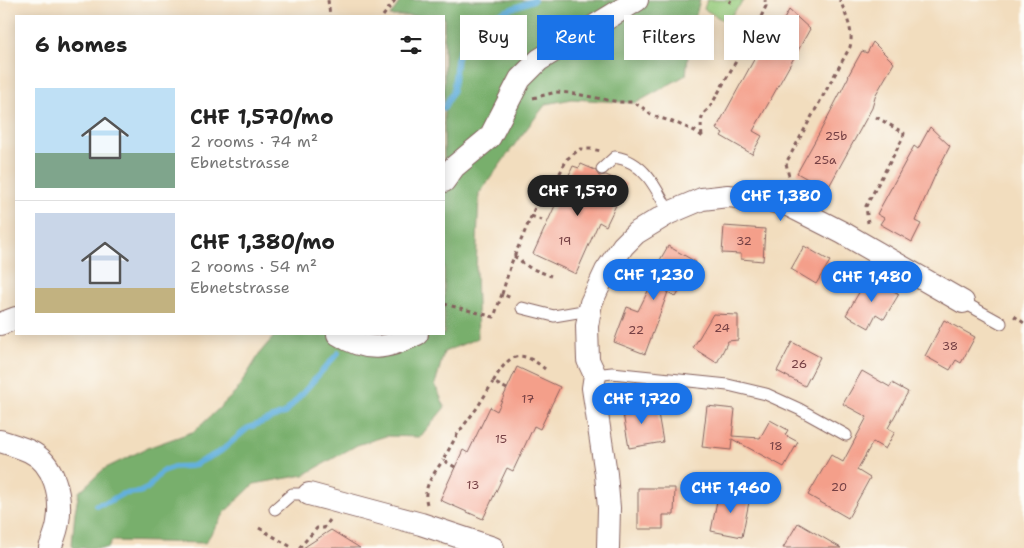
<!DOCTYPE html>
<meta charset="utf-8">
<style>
body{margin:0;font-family:"Shantell Sans",sans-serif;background:#f6f6f6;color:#222;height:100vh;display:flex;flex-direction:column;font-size:19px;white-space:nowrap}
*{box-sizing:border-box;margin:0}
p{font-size:16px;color:#767676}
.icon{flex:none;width:28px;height:28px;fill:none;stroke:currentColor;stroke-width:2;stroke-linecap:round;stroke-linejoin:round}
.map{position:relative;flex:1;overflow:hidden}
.side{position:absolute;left:15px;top:15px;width:430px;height:320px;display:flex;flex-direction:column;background:#fff;border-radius:0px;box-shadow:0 2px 12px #0003}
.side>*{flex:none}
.banner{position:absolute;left:460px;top:15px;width:475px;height:45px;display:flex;gap:10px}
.price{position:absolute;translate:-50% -42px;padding:0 11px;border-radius:18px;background:#1a73e8;color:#fff;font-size:16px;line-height:32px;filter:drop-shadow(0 1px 2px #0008)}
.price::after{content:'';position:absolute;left:50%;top:30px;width:15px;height:11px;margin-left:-8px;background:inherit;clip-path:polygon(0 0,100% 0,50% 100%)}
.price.active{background:#222;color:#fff}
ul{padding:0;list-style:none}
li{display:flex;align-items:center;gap:15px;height:125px;padding:0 20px}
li+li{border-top:1px solid #e0e0e0}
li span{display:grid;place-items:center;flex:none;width:140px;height:100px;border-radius:0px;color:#555}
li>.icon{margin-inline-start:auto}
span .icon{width:60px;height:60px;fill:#fffc;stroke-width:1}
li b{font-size:21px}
h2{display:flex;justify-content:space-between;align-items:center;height:60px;padding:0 20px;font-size:21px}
.chip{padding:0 18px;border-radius:0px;background:#fff;box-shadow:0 2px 12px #0003;font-size:18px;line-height:45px}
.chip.active{background:#1a73e8;color:#fff}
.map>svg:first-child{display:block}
.green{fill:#96cb7c;stroke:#707554}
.forest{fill:#78af6c;stroke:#61674c}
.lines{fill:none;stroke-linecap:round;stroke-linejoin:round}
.stream{stroke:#63b0dd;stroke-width:5.5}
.building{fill:#f49f8a}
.service-casing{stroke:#85625e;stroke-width:13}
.minor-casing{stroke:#85625e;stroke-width:24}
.path{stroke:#85625e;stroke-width:3;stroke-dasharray:4 4;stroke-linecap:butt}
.service{stroke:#fff;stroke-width:11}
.minor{stroke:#fff;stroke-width:22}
.labels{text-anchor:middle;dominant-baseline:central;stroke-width:4;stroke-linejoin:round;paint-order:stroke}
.number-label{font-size:12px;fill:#743f43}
</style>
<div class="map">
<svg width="1024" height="548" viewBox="0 0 1024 548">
<rect width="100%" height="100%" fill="#fdfcf7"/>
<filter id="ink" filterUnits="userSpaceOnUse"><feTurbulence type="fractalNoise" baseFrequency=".02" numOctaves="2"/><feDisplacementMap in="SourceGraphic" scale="10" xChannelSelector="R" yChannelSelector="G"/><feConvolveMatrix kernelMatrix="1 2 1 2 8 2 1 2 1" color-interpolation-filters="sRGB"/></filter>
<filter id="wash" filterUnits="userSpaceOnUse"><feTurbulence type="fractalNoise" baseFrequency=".0096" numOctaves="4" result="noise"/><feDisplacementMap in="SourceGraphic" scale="20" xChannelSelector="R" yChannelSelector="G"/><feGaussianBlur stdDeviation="1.12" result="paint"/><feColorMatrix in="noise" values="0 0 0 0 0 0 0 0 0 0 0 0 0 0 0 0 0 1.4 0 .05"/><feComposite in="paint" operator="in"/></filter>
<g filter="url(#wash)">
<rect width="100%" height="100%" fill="#f2ddbe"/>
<path class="green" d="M707,0h37l-18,22 -22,-13z"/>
<path class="forest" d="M401,0h299l-10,37 -4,38 -50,28 -64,-4 -26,5 -28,36 -39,54 -3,76 2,68 -34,14 -9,33 10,22 -25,30 -34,-1 -29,9 -53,30 -50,9 -28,27 -21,32 -93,-2 -4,7h-34l-2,-4 3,-32 4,-20 25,-23 43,-21 48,-17 41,-39 26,-42 14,-16h168v-318h-54z"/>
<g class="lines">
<g class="stream">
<path d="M444,108l9,-17 4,-32 3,-8 6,-7 11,-22 57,-22"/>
<path d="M96,505l12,-3 14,-8 18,-2 8,-4 13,-16 12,-5 19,-1 29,-15 27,-23 37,-15 53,-60"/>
</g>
</g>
<g id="blocks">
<g class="building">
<path d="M789,10l21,19 -57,102 9,5 -10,18 -31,-18 2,-3 -7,-4 52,-95 6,4z"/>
<path d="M873,42l21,21 -18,31 -4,14 -45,82 -30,-17 24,-43 28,-54h-1l14,-25 5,2z"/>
<path d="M930,127l20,19 -13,25 -22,50 6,3 -9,18 -32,-18 4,-6 -7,-4 37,-68 4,3z"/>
<path d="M581,164l14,6 4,6 7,-1 20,9 -20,42 -7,-4 -23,52 -43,-20 40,-88 6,2z"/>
<path d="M724,226l41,3 -2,32 -22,-2v-5l-19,-1z"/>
<path d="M668,246l28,16 -20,35 -8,-5 -23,62 -31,-12 13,-35 11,4 14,-28 -4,-2z"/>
<path d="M804,246l26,15 -14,23 -25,-15z"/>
<path d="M868,277l31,17 -15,25 -8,-5 -7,14 -23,-13z"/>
<path d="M713,314l25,1v25l-10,1 -11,22 -24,-15z"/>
<path d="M944,320l31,17 -14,26 -5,-3 -6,10 -25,-14z"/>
<path d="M792,342l28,15 -15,29 -28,-15z"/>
<path d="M517,367l43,20 -20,42 -6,-3 -21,45 -6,-3 -24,51 -43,-19 23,-50 5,3 22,-46 7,4z"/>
<path d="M862,371l28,16 2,-4 16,9 -20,36 7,4 -10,17 -12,-7 -16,28 13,8 -22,40 -40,-23 23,-40 12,7 24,-45 -24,-13z"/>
<path d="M656,402l7,40 -34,6 -7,-40z"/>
<path d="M707,406l28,3 -3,27 28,2 10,-18 18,10 -3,5 13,7 -14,25 -52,-28 -1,11 -29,-3z"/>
<path d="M638,488h37l-1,27h-11v14h-25z"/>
<path d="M719,491l31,6 -8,40 -31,-6z"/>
<path d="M798,523l43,25h-58z"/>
<path d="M331,530l29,18h-57z"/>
</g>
</g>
</g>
<g filter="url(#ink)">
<use href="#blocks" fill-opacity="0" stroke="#85625e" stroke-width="1"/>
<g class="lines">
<g class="service-casing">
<g id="service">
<path d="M602,169l13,-12c29,4 42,32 54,56"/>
<path d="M963,302l38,21"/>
<path d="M522,308l32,8 35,-6"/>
<path d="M595,375l17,-2 116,12 38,9 33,15 47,26"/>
<path d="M275,509l17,-15h17"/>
</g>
</g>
<g class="minor-casing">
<g id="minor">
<path d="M444,181l10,-14 36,-30 30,-58 19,-19 98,-60"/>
<path d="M0,324l16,-6"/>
<path d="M338,334c29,19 49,15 79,0"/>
<path d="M0,441c10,3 20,6 29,10 26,12 33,46 29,71 -1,9 -5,18 -8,26"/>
<path d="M309,494l112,30 72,24"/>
<path d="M608,548l1,-40 -3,-34 -13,-86 2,-13 -7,-15 -1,-34 4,-23 15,-32 17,-25 13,-13 33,-20 33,-14 26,-3 40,4 20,5 55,28 120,69"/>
</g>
</g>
<g class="path">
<path d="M328,0l2,16"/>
<path d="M729,3l2,-3"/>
<path d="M383,16l12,-16"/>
<path d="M533,98l23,-6 14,1 49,9h13l10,5 9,8 25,8 19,8 8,6"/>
<path d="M702,136c-1,-9 -3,-22 7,-27l51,-90 6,-13 -1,-6"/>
<path d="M557,179l8,4"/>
<path d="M787,183l2,-6 -3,-14 64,-116c4,-16 -4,-30 -9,-45l-2,-2"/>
<path d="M531,216l11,4"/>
<path d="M868,223l-2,-17 37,-68 1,-5 -28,-16"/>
<path d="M514,256l16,12 21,8"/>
<path d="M502,294l9,-30 31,-73 15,-12 10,-20 13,-10h11l10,2"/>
<path d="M444,304l50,13 8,-23 9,4"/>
<path d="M1014,316l10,7"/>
<path d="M507,389l-14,-7c15,-27 26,-35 52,-13"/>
<path d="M455,467l-12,-7 15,-27 19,-25 16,-26"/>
<path d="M427,504c-5,-17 7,-30 16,-44"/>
<path d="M259,528l34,20"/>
<path d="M299,548l18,-20h7l6,-8"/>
</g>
<use href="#service" class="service"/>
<use href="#minor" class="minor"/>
</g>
</g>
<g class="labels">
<g class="number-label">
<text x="836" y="136">25b</text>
<text x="825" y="160">25a</text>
<text x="565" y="241">19</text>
<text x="744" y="241">32</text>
<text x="722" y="328">24</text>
<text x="636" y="330">22</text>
<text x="950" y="346">38</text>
<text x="799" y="364">26</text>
<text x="528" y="399">17</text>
<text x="501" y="439">15</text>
<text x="776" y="446">18</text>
<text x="473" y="485">13</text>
<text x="839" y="487">20</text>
</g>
</g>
</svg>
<b class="price active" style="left:578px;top:217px">CHF 1,570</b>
<b class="price" style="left:781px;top:222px">CHF 1,380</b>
<b class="price" style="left:654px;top:301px">CHF 1,230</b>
<b class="price" style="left:872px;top:303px">CHF 1,480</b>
<b class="price" style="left:642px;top:425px">CHF 1,720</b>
<b class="price" style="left:731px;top:514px">CHF 1,460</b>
<div class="banner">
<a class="chip">Buy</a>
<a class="chip active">Rent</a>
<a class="chip">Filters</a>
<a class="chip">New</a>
</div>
<section class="side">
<h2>6 homes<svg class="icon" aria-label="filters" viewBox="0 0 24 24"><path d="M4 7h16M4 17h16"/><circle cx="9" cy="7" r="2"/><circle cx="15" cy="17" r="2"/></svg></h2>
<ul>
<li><span style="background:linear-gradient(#bfe0f5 65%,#7fa58c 0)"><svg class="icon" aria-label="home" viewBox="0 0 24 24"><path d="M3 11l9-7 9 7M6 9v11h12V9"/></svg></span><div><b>CHF 1,570/mo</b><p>2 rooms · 74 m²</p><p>Ebnetstrasse</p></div></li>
<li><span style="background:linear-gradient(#c9d6e8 75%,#c2b280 0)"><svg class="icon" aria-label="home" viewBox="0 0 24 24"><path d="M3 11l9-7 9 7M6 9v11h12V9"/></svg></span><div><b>CHF 1,380/mo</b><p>2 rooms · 54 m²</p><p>Ebnetstrasse</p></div></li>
</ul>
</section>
</div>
